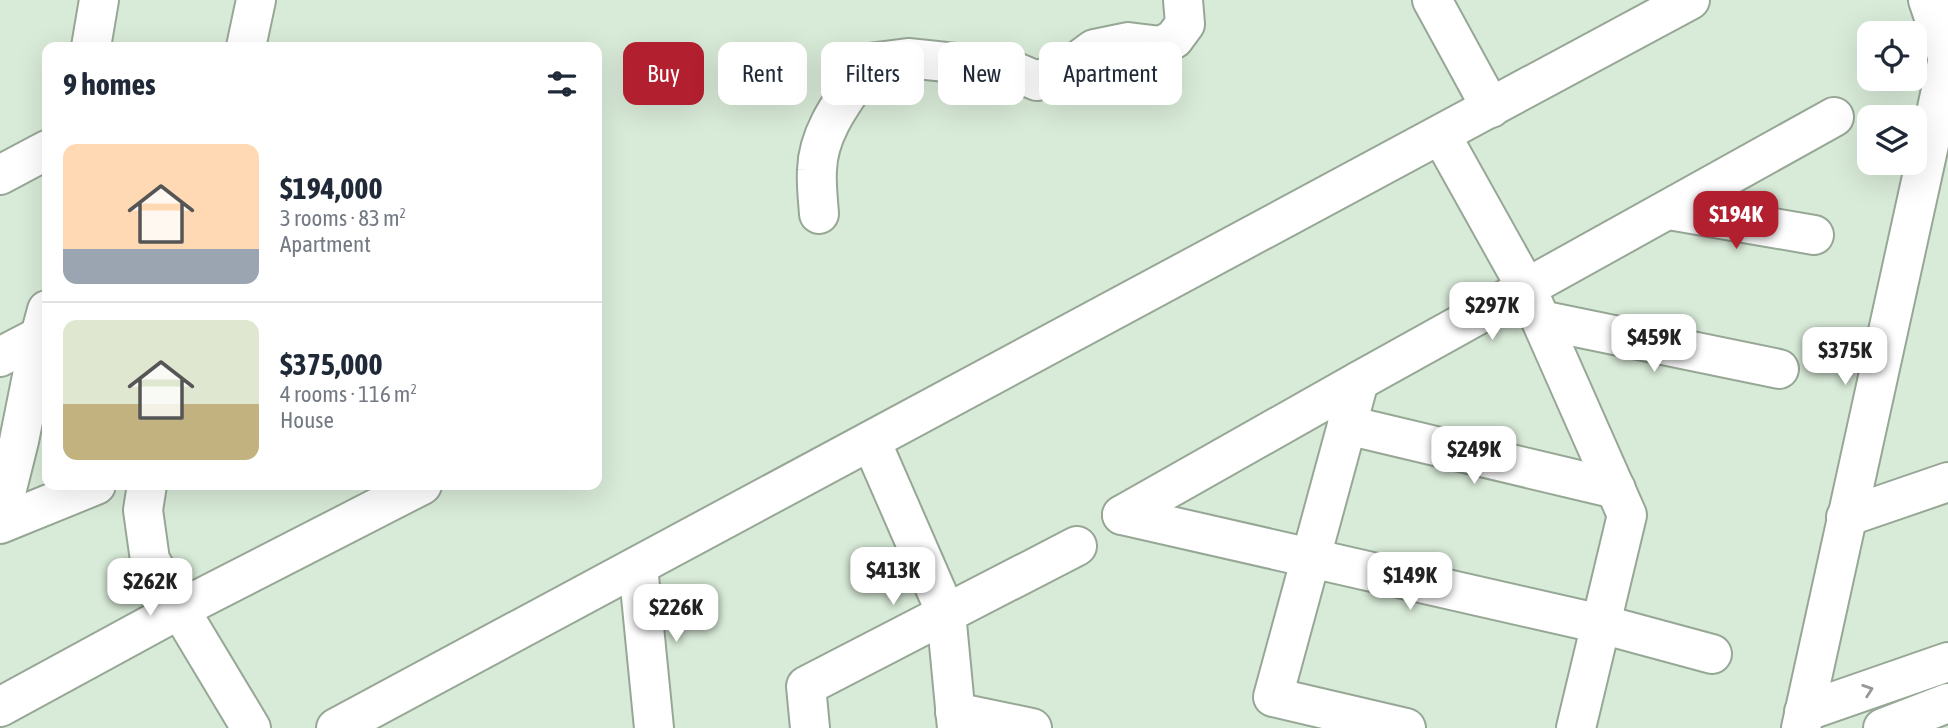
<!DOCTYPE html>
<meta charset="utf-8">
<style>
body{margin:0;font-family:"Asap Condensed",sans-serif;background:#f6f6f7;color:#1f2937;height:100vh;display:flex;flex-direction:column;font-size:26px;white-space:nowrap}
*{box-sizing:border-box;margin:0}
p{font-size:23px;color:#747a83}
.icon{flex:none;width:38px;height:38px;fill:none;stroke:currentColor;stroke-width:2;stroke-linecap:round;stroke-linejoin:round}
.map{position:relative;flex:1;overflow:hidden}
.sheet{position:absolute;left:42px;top:42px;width:560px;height:448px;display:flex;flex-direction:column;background:#fff;border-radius:14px;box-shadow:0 7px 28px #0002}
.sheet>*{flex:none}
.hud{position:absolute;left:623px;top:42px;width:665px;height:63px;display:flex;gap:14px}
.tools{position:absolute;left:1857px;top:21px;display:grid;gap:14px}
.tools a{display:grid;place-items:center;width:70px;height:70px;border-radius:14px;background:#fff;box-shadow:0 7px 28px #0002;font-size:35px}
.price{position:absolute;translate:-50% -60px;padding:0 16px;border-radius:14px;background:#fff;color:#222;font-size:23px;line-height:46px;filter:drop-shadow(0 2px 4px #0008)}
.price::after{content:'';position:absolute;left:50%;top:42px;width:21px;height:16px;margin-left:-10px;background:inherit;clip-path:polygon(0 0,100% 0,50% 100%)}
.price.on{background:#b21f2e;color:#fff}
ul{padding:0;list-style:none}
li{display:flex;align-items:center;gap:21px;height:175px;padding:0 21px}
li+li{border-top:2px solid #e0e1e3}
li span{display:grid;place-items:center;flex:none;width:196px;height:140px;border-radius:14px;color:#555}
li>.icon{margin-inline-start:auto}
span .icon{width:84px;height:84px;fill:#fffc;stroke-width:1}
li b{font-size:30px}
h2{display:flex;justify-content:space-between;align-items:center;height:84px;padding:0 21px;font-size:30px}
.tag{padding:0 24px;border-radius:14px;background:#fff;box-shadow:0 7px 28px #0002;font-size:24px;line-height:63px}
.tag.on{background:#b21f2e;color:#fff}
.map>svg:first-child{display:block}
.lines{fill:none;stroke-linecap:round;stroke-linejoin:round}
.minor-casing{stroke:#97a796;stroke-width:42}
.major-casing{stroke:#97a796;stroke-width:42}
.minor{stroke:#fff;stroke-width:38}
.major{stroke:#fff;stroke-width:38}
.oneway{stroke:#969896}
</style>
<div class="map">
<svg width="1948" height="728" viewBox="0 0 1948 728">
<rect width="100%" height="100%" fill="#d8ead8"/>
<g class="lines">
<g class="minor-casing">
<g id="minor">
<path d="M1432,0l59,108"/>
<path d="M1928,0l20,59"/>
<path d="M91,47l8,-47"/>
<path d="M246,47l10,-47"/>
<path d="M1441,135l86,154 100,226 -51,213"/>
<path d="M0,175l47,-25"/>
<path d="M1669,210l145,25"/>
<path d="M819,214c-1,-15 -3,-30 -2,-44 1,-41 31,-75 52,-107l39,-5 57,6h32l40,17 30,-12 27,-20 34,-7 33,4 13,-7 11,-15 -2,-24"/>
<path d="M1541,320l238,49"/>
<path d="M0,357l40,-21"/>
<path d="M1359,381l-86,316 133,31"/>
<path d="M1347,425l269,64"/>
<path d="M871,441l75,172 11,115"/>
<path d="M147,485l-4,25 7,50 101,168"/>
<path d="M1122,515l237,-134 475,-264"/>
<path d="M1122,515l479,109 111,30"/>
<path d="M0,517l19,-76 21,-105 7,-26"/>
<path d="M1846,517l102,-35"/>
<path d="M0,524l96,-39"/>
<path d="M638,566l16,162"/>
<path d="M0,707l180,-98 242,-124"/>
<path d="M955,712l77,16"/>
<path d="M1804,712l144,-50"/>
<path d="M810,728l-4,-42 271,-140"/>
<path d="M1801,728l147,-670"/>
<path d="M1883,728l65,-25"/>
</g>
</g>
<g class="major-casing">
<path id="major" d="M336,728l1354,-728"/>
</g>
<use href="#minor" class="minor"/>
<use href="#major" class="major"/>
</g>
<defs><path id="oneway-chevron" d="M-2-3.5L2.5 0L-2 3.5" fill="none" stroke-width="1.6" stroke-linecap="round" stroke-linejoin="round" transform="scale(1.75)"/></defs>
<use class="oneway" href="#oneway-chevron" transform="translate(1868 690) rotate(-19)"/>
</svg>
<div class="tools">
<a><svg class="icon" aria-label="locate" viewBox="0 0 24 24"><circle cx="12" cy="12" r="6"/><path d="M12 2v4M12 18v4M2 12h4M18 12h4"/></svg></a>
<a><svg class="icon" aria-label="layers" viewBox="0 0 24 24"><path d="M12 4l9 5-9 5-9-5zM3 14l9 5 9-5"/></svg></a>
</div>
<b class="price on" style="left:1736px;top:251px">$194K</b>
<b class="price" style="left:1492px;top:342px">$297K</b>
<b class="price" style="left:1654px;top:374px">$459K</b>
<b class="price" style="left:1845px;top:387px">$375K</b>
<b class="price" style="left:1474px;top:486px">$249K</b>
<b class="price" style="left:893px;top:607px">$413K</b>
<b class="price" style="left:1410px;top:612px">$149K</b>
<b class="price" style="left:150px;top:618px">$262K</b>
<b class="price" style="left:676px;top:644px">$226K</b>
<div class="hud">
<a class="tag on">Buy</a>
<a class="tag">Rent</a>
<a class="tag">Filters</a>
<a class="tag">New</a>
<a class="tag">Apartment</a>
</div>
<section class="sheet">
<h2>9 homes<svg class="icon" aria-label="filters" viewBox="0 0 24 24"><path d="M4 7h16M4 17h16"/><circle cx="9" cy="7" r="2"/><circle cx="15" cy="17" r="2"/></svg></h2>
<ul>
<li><span style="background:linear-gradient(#ffd9b3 75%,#9aa5b1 0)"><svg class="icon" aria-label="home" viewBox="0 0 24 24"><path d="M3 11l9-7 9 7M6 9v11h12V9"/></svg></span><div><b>$194,000</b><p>3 rooms · 83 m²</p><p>Apartment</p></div></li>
<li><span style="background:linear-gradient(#dfe7d0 60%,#c2b280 0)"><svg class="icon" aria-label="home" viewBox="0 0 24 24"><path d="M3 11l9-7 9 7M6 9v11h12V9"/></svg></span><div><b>$375,000</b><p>4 rooms · 116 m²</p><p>House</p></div></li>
</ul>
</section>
</div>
